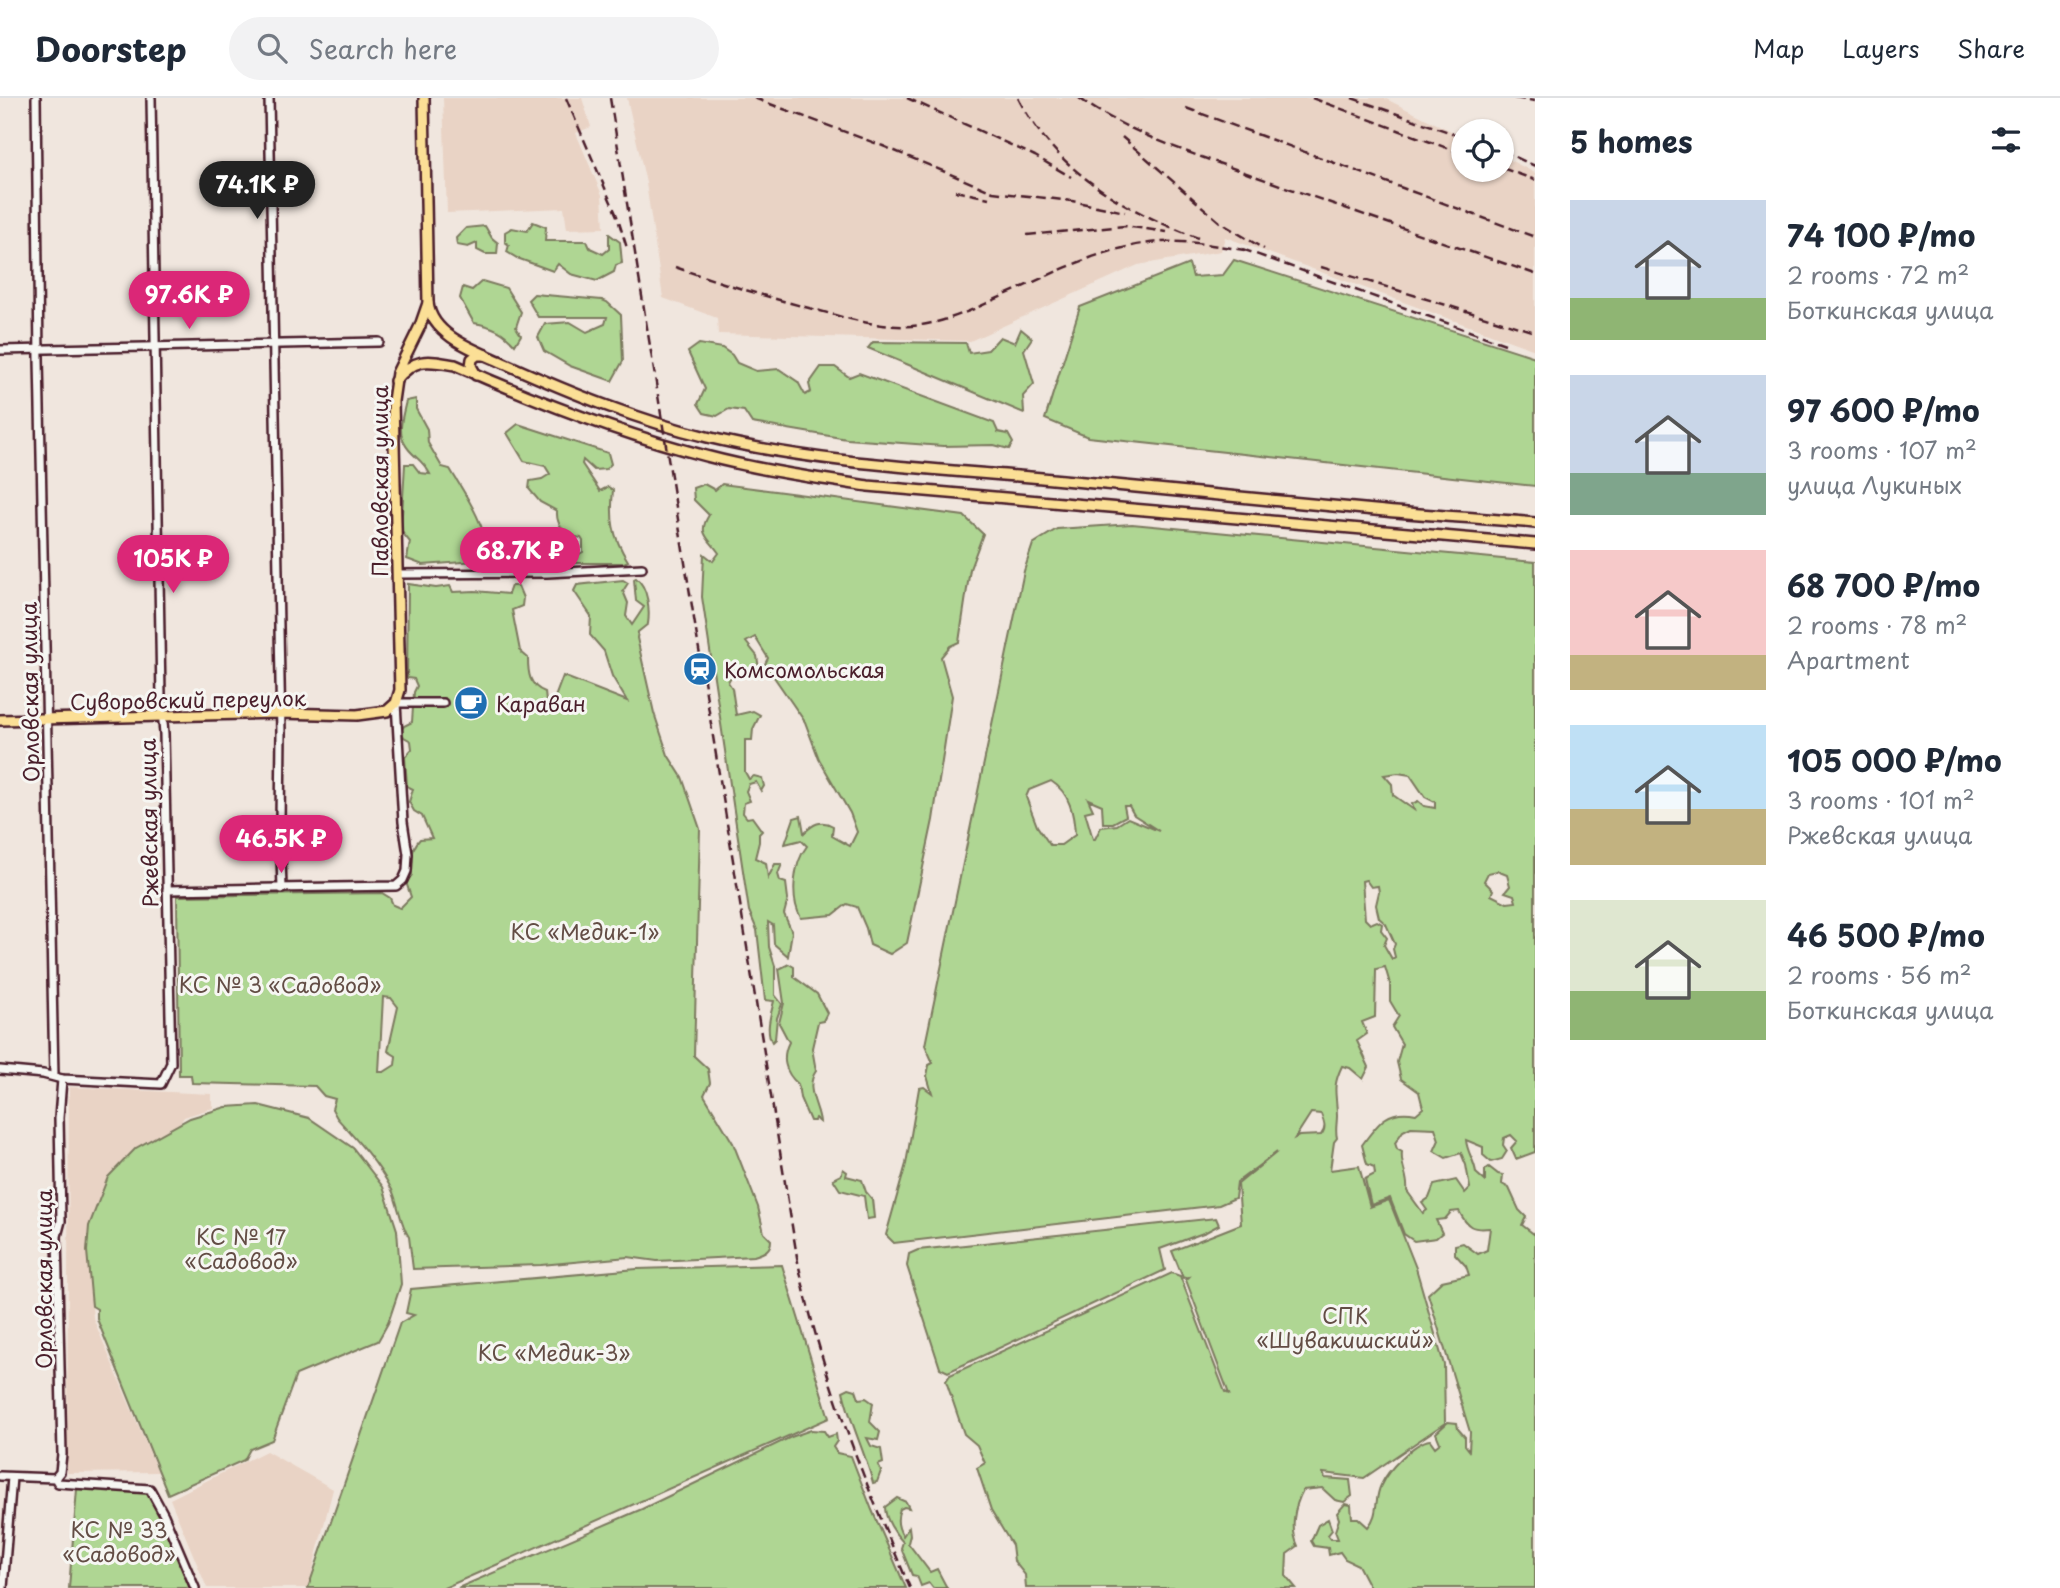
<!DOCTYPE html>
<meta charset="utf-8">
<style>
body{margin:0;font-family:"Playpen Sans",sans-serif;background:#f2f2f3;color:#1f2937;height:100vh;display:flex;flex-direction:column;font-size:26px;white-space:nowrap}
*{box-sizing:border-box;margin:0}
p{font-size:23px;color:#747a83}
.icon{flex:none;width:38px;height:38px;fill:none;stroke:currentColor;stroke-width:2;stroke-linecap:round;stroke-linejoin:round}
.map{position:relative;flex:1;overflow:hidden}
.side{display:flex;flex-direction:column;background:#fff;width:525px}
.side>*{flex:none}
.fabs{position:absolute;left:1451px;top:21px;display:grid;gap:14px}
.fabs a{display:grid;place-items:center;width:63px;height:63px;border-radius:50%;background:#fff;box-shadow:0 2px 5px #0004;font-size:35px}
.price{position:absolute;translate:-50% -60px;padding:0 16px;border-radius:24px;background:#db2777;color:#fff;font-size:23px;line-height:46px;filter:drop-shadow(0 2px 4px #0008)}
.price::after{content:'';position:absolute;left:50%;top:42px;width:21px;height:16px;margin-left:-10px;background:inherit;clip-path:polygon(0 0,100% 0,50% 100%)}
.price.active{background:#222;color:#fff}
ul{padding:0;list-style:none}
li{display:flex;align-items:center;gap:21px;height:175px;padding:0 35px}
li span{display:grid;place-items:center;flex:none;width:196px;height:140px;border-radius:0px;color:#555}
li>.icon{margin-inline-start:auto}
span .icon{width:84px;height:84px;fill:#fffc;stroke-width:1}
li b{font-size:30px}
h2{display:flex;justify-content:space-between;align-items:center;height:84px;padding:0 35px;font-size:30px}
header{display:flex;align-items:center;gap:42px;box-sizing:border-box;height:98px;padding:0 35px;background:#fff;border-bottom:2px solid #e0e1e3}
header strong{font-size:33px}
nav{display:flex;gap:38px;margin-inline-start:auto;font-size:24px}
.search{width:490px;height:63px;background:#f2f2f3;display:flex;align-items:center;gap:18px;box-sizing:border-box;padding:0 24px;border-radius:38px;color:#747a83;font-size:26px}
main{display:flex;flex:1;min-height:0}
.map>svg:first-child{display:block}
.built{fill:#e9d3c5}
.green{fill:#afd693;stroke:#7c7a5f;stroke-width:2;fill-rule:evenodd}
.lines{fill:none;stroke-linecap:round;stroke-linejoin:round}
.minor-casing{stroke:#4a1f2b;stroke-width:12}
.major-casing{stroke:#4a1f2b;stroke-width:14}
.minor{stroke:#f6f6f2;stroke-width:7}
.major{stroke:#fbdf96;stroke-width:9}
.rail{stroke:#4a1f2b;stroke-width:2.5;stroke-dasharray:10 5;stroke-linecap:butt}
.labels{text-anchor:middle;dominant-baseline:central;stroke-width:6;stroke-linejoin:round;paint-order:stroke}
.street-label{font-size:21px;fill:#4a1f2b;stroke:#f6f6f2}
.poi-label{font-size:21px;fill:#4a1f2b;stroke:#f6f6f2;text-anchor:start}
.park-label{font-size:21px;fill:#634d45;stroke:#f6f6f2}
</style>
<header>
<strong>Doorstep</strong>
<div class="search"><svg class="icon" aria-label="search" viewBox="0 0 24 24"><circle cx="10" cy="10" r="6"/><path d="M15 15l6 6"/></svg>Search here</div>
<nav><a>Map</a><a>Layers</a><a>Share</a></nav>
</header>
<main>
<div class="map">
<svg width="1535" height="1490" viewBox="0 0 1535 1490">
<rect width="100%" height="100%" fill="#f0e6de"/>
<filter id="ink" filterUnits="userSpaceOnUse"><feTurbulence type="fractalNoise" baseFrequency=".0143" numOctaves="2"/><feDisplacementMap in="SourceGraphic" scale="14" xChannelSelector="R" yChannelSelector="G"/><feConvolveMatrix kernelMatrix="1 2 1 2 8 2 1 2 1" color-interpolation-filters="sRGB"/></filter>
<g filter="url(#ink)">
<g class="built">
<path d="M443,0h139l9,29 -15,6 26,62 2,33 -37,1 -3,-21 -117,5z"/>
<path d="M627,0h757l79,39v33h39v-14l33,17v177l-310,-113 -4,14 -83,14 -168,76 -252,-7 -1,-16 -54,-20 -17,-115z"/>
<path d="M69,989l142,7 2,14 -29,9 -4,6 -44,25 -28,29 -19,49 -2,25 6,67 65,154 -91,1z"/>
<path d="M266,1353l67,38 -25,99h-101l-37,-89z"/>
</g>
<g class="green">
<path d="M533,124l13,5 -1,14h42l3,7 13,6 6,-5v-15l11,8 2,21 -6,2 -2,7 -17,9 -26,-7 -13,-10 -5,7 -36,-13 -10,-6 2,-7 -4,-3v-10l7,-4 15,3z"/>
<path d="M485,128l7,12 6,5 -1,11h-12l-8,-4v-7l-9,4 -11,-2 -1,-7 10,-10z"/>
<path d="M1234,162l301,97v129l-447,-49 -43,-18 35,-112 109,-43 4,13 30,-2z"/>
<path d="M482,183l24,7 15,24 -5,15 5,8 -6,10c-12,-14 -23,-19 -41,-22l-14,-25 3,-11 9,3z"/>
<path d="M534,196l68,6 5,2 14,13 2,46 -11,20 -42,-15 -26,-15 -6,-14 7,-13 25,-2 17,10 18,-8 2,-7h-69l-10,-17z"/>
<path d="M1021,231l11,9 -8,12 10,34 -11,12 1,17 -156,-65 5,-6 93,1 3,10 19,-3 12,-13 15,6z"/>
<path d="M699,246l23,4 10,7 5,8 19,8 23,-2 19,13 7,13 6,-3 -2,-8 12,-17h14l14,10 10,-4 135,50 4,9 10,2 5,9 -4,6 -15,-4 -51,1 -96,-7 -95,-16 -8,-12 -15,-2 -12,7 -13,-3 -6,-9 7,-15 -17,-37z"/>
<path d="M416,301v10l11,20 1,14 14,24 8,2c13,22 38,58 36,83l6,8 -69,5 -16,-6 3,-17 -9,-11 4,-67h8l7,9 10,1c-8,-16 -19,-18 -25,-30 -8,-12 -2,-30 1,-43z"/>
<path d="M518,326l90,29 3,11 -5,5 -12,1 -11,-10 -1,4 18,27 8,-4 5,3c-3,29 -1,46 15,71l-4,2h-78l4,-7c11,-3 22,4 33,-4v-11l-2,-3c-15,-2 -25,-12 -24,-27l-17,-9 -11,-13 1,-8 12,-2 8,-5 -5,-8 -21,-5 -17,-28z"/>
<path d="M704,386l11,6 7,-6 242,32 19,18 -13,35 -11,73 -9,4 -9,11 11,39 -19,124 -26,123 -17,11 -20,-9 -4,-17 -9,-21 -10,-3 -14,11 -32,3c-11,-19 -8,-54 6,-72l-6,-6 -16,4 9,-26 7,-2 3,17c9,-9 17,-14 29,-7l-1,10 18,10 7,-14 -7,-19 -31,-54 -14,-37 -40,-58 3,-6 -13,-21 -9,5 11,14 2,13 -6,6 -6,-4 -15,4 -4,7 4,6 4,27 17,-4 7,4 -7,14 -1,11h-7v32l4,7 5,-3 8,2 2,8 -3,5 -5,-9 -7,2 -3,7 4,10 -6,2 -1,10 4,5 5,-1 10,14 -3,3v8l-4,16 11,5 2,15 7,-14h7l-4,10 2,7 6,2 2,16 -4,15 8,18 -4,24 -14,-12 -1,-19 -5,-3 1,25 6,19v29l7,9 -5,14 -2,21 -3,3c-7,-12 -1,-28 2,-41l-9,-1 -8,-70 -8,-19 -47,-314 2,-43 9,7 6,-8c-11,-16 -22,-19 -10,-38l-15,-15 -1,-12z"/>
<path d="M1132,426l403,38v590l-19,7 -5,-11 6,-7 -6,-6 -7,3 -1,7 4,6 -5,8 -11,3 -8,-7v-8l-17,-7c1,13 9,21 10,33l9,8v-11l4,-3 9,7 5,1 -1,9 7,4 10,22 7,7 -4,8 13,10v353h-165l-12,-23 -13,-6 -5,-7 -11,3 -1,-7 -14,-2 -3,-5 7,-16 10,-6 4,11 -4,5 3,4h7l-3,-8 4,-12 -2,-6 8,-9 6,1 1,13h6l10,9c11,-12 6,-28 13,-42 6,-14 33,-43 49,-45l5,7 5,-4 -4,-10 12,-11 9,1 1,6 7,8v8l4,5 1,-18 -42,-138 14,-13 27,-6 -3,-9 -11,-12v-9l8,-2 15,11 9,-4 3,-22c-18,2 -23,-1 -31,-17l-8,1 -6,7 -9,1 6,13 -6,5 -22,3 -10,-7 -14,-36 -19,7 -6,-26 10,-5 -1,-7 -7,-3 -5,-19c16,-22 26,-37 54,-31l7,-6 -4,-16 -18,-13 -4,-17 5,-18 -10,-17 7,-11 -9,-15v-17l-5,-17 -9,2 -1,48 -13,5 5,12 -10,7 12,26 -6,12 -13,-11 -8,-2c-11,23 -5,27 -5,50 0,8 -2,14 0,22l-3,4 -4,28 29,-4 11,41 19,-7 27,68 28,97 1,58 -81,55 -41,-5 2,5 25,2 2,16 -8,6 -9,-2 -13,-12 -19,2c-9,17 -13,39 -5,56l-11,8 -1,22 10,12h-270l-1,-13 -11,-14 -2,-16 -21,-35 -14,-42 8,-5 -8,-18 -13,-11 -18,-53 4,-6 222,-102 8,3 45,116 4,2 -43,-114 3,-3 -6,1 -11,-27 69,-27 -3,-40 39,-32 -40,30 -2,16 -16,7 -325,38 -8,-8 20,-71 13,-76 5,-1 8,6 -5,-17 2,-11 4,-2 -8,-18 99,-474 9,-27 24,-15zM1398,675l12,2 15,22 10,5v6l-11,-2 -6,-5 -6,3 2,6 -21,-15 -1,-11 -8,-9zM1051,683c19,12 23,33 24,54l-14,10h-11l-13,-19 -11,-29 3,-7zM1088,701l14,6 1,18h10l13,-7 -2,-10h5l5,9 25,16 -31,-13 -11,7 -16,2 -6,12h-2l-8,-27 8,-2zM1497,773l10,4 3,11 -5,6 9,3 2,7 -9,1 -16,-8 2,-5 -9,-9 4,-8zM1366,782l5,7 7,-1 1,6 -3,13 3,13 7,6 9,20 -2,5 2,8 -3,2 -8,-14 3,-7 -6,-8 1,-6 -5,-3 -7,3 -5,-5 -3,-38zM1311,1015l10,1c3,8 6,14 0,21l-22,1 -4,2zM1411,1029l24,1 4,12 -5,11 12,7 15,-5 5,12 4,23 -5,5 -9,-13 -22,5 -5,13 -7,5 5,7 -4,3 -16,-22c2,-14 -7,-25 -5,-39l-5,-3 -2,-6 8,-12z"/>
<path d="M636,480c12,9 14,32 12,46l-10,8 -1,6 17,75 14,42 14,22 18,52 -6,227 14,13 2,14 -6,12 29,48 25,64 6,26 7,7c0,11 -8,13 -17,16l-97,5 -29,-4 -87,8 -128,4 -4,-32c-8,-11 -11,-34 -17,-47 -14,-27 -35,-50 -55,-72l-5,-9 3,-10 -11,-3 -9,-10 -123,-3 -1,-8h-12l-2,-179 205,-3 8,5 3,7 7,3 11,-11 -5,-15 6,-7c0,-14 -2,-25 8,-36l12,-1 -10,-22 -8,-5 -5,-9 4,-13 -6,-3 -2,-29 7,-8 -1,-8 -7,-4 -3,-6 3,-5 8,-4 2,-30 3,-6 -3,-7 -7,-1 1,-94 28,4 14,-2 3,6 22,-1 33,3 3,-8h7l5,12 -1,8 -10,4 8,41 8,7c0,15 1,28 17,34l1,10 6,3 11,-29 64,25 -15,-25 -8,-25 -14,-16 1,-19 -17,-25 3,-6 46,-5 5,3 -5,8 5,12 -2,13 6,9 12,-18 -8,-6 -2,-22zM383,899l8,1 7,9 -10,44 8,5 -1,9 -11,7h-5z"/>
<path d="M789,866l5,3v10l23,17 10,19 -4,8 -5,1 -6,26 4,23c-12,17 3,35 4,51l-5,-4 -1,3h-4l-10,-23 -2,-14c-13,-11 -17,-26 -9,-42l-10,-19 5,-20 -5,-34z"/>
<path d="M258,1007l51,13 44,30 30,39 14,43 4,54 -13,39 -10,18 -82,34 -24,65 -22,9 -6,11 -76,34 -71,-175v-10l-5,-3 -5,-55 2,-25 19,-49 28,-29 54,-30 36,-11z"/>
<path d="M843,1071l4,3 -1,4 16,4 4,12 6,7 2,19 -7,1 -3,-23 -24,-6 -7,-11 8,-4z"/>
<path d="M1216,1120l3,7 -13,7 -46,17 5,21 -217,102 -8,-4 -33,-102 2,-12 9,-4z"/>
<path d="M782,1167l47,153 -385,170h-136l92,-265 14,-8 -8,-2 5,-24 226,-20z"/>
<path d="M849,1290l7,2 3,9 7,-1 7,5 -3,19 10,10 -2,8 -11,-2 4,8 10,3 2,14 -5,2 3,6 -4,11 -4,1c-8,-31 -23,-60 -30,-92z"/>
<path d="M811,1332l13,1 4,6 8,-3 1,7 -4,6 4,6 14,3 21,54 34,78h-448l184,-79 149,-72z"/>
<path d="M77,1391l73,4 40,95h-121z"/>
<path d="M897,1400l9,4 3,6 -5,-1 -4,2c-4,10 -3,18 3,27l6,-9 1,8 -2,8 22,29 7,-3 10,19h-14l-4,-5 -8,3 -4,-10 -5,-1 -11,-27 2,-6c-8,-8 -18,-23 -18,-35z"/>
</g>
<g class="lines">
<g class="minor-casing">
<g id="minor">
<path d="M36,0l3,261 15,717"/>
<path d="M269,0l12,635 -1,90 2,66"/>
<path d="M0,252l379,-8"/>
<path d="M397,476l150,-1 95,-5"/>
<path d="M167,792l229,-4 7,-6 4,-9 1,-17 -5,-32 -7,-119h47"/>
<path d="M0,972l43,4 19,5 99,5 10,-21 -7,-329 -3,-37 -10,-599"/>
<path d="M0,1378l55,2 3,5 92,6 14,26 31,73"/>
<path d="M55,1380l5,-6 2,-18 -5,-218 4,-15 -2,-103 3,-39"/>
<path d="M3,1490l9,-111"/>
</g>
</g>
<g class="major-casing">
<g id="major">
<path d="M428,205c4,34 50,48 78,61 65,29 131,56 201,73 116,28 237,32 356,43 107,10 215,21 322,31 50,5 100,7 150,12"/>
<path d="M476,277l-5,-9 1,-7 5,-4h9"/>
<path d="M395,283c20,-24 32,-21 60,-16 81,36 165,69 251,91 53,14 108,22 162,30l667,58"/>
<path d="M0,622l280,-7 77,2 30,-4 9,-8 4,-13 -7,-289 4,-28 23,-47 8,-23 -4,-205"/>
</g>
</g>
<use href="#minor" class="minor"/>
<use href="#major" class="major"/>
<g class="rail">
<path d="M566,0l51,118 10,32"/>
<path d="M610,0l187,1159c23,116 67,223 113,331"/>
<path d="M754,0l129,48 110,46 79,9 53,11"/>
<path d="M907,0l128,58 36,21"/>
<path d="M1018,0c39,74 104,111 180,140"/>
<path d="M1079,0c50,36 112,55 170,76 95,34 190,67 286,100"/>
<path d="M1312,0l151,56"/>
<path d="M1352,0l111,39"/>
<path d="M1514,0l21,3"/>
<path d="M1186,10l349,129"/>
<path d="M1122,39l99,86 43,26"/>
<path d="M1502,53l33,15"/>
<path d="M1502,70l33,12"/>
<path d="M955,93l34,7"/>
<path d="M1027,137l98,-9 42,6"/>
<path d="M1242,151l263,95"/>
<path d="M675,169c47,16 94,31 142,43 35,10 73,21 110,14 32,-6 59,-21 89,-34 46,-21 94,-45 145,-48 30,-2 61,5 90,9"/>
<path d="M1321,169l214,65"/>
</g>
</g>
</g>
<defs>
<g id="station-disc" transform="scale(1.75)"><circle r="9.5" fill="#1f6fb2" stroke="#f6f6f2"/><path d="M-3-6H3Q5-6 5-4V2Q5 4 3 4L4.5 6H3L1.5 4h-3L-3 6H-4.5L-3 4Q-5 4-5 2V-4Q-5-6-3-6ZM-3.5-4v3h7v-3ZM-3.5 1v1.5H-2V1ZM2 1v1.5H3.5V1Z" fill="#fff"/></g>
<g id="cafe-disc" transform="scale(1.75)"><circle r="9.5" fill="#1f6fb2" stroke="#f6f6f2"/><path d="M-5.5-4.5H6V0H3Q3 3.5 0 3.5H-2.5Q-5.5 3.5-5.5 0ZM3-3.2v2h1.7v-2ZM-6 4.5H4V6H-6Z" fill="#fff"/></g>
</defs>
<g fill-rule="evenodd">
<use href="#station-disc" x="700" y="571"/>
<use href="#cafe-disc" x="471" y="605"/>
</g>
<g class="labels">
<g class="street-label">
<text transform="translate(379 383) rotate(-90)">Павловская улица</text>
<text transform="translate(29 594) rotate(-91)">Орловская улица</text>
<text transform="translate(188 601) rotate(-1)">Суворовский переулок</text>
<text transform="translate(148 725) rotate(-91)">Ржевская улица</text>
<text transform="translate(43 1181) rotate(-90)">Орловская улица</text>
</g>
<g class="poi-label">
<text x="724" y="571">Комсомольская</text>
<text x="496" y="605">Караван</text>
</g>
<g class="park-label">
<text x="585" y="833">КС «Медик-1»</text>
<text x="280" y="886">КС № 3 «Садовод»</text>
<text x="241" y="1138">КС № 17<tspan x="241" dy="24">«Садовод»</tspan></text>
<text x="1345" y="1217">СПК<tspan x="1345" dy="24">«Шувакишский»</tspan></text>
<text x="554" y="1254">КС «Медик-3»</text>
<text x="119" y="1431">КС № 33<tspan x="119" dy="24">«Садовод»</tspan></text>
</g>
</g>
</svg>
<div class="fabs">
<a><svg class="icon" aria-label="locate" viewBox="0 0 24 24"><circle cx="12" cy="12" r="6"/><path d="M12 2v4M12 18v4M2 12h4M18 12h4"/></svg></a>
</div>
<b class="price active" style="left:257px;top:123px">74.1K ₽</b>
<b class="price" style="left:189px;top:233px">97.6K ₽</b>
<b class="price" style="left:520px;top:489px">68.7K ₽</b>
<b class="price" style="left:173px;top:497px">105K ₽</b>
<b class="price" style="left:281px;top:777px">46.5K ₽</b>
</div>
<section class="side">
<h2>5 homes<svg class="icon" aria-label="filters" viewBox="0 0 24 24"><path d="M4 7h16M4 17h16"/><circle cx="9" cy="7" r="2"/><circle cx="15" cy="17" r="2"/></svg></h2>
<ul>
<li><span style="background:linear-gradient(#c9d6e8 70%,#8fb573 0)"><svg class="icon" aria-label="home" viewBox="0 0 24 24"><path d="M3 11l9-7 9 7M6 9v11h12V9"/></svg></span><div><b>74 100 ₽/mo</b><p>2 rooms · 72 m²</p><p>Боткинская улица</p></div></li>
<li><span style="background:linear-gradient(#c9d6e8 70%,#7fa58c 0)"><svg class="icon" aria-label="home" viewBox="0 0 24 24"><path d="M3 11l9-7 9 7M6 9v11h12V9"/></svg></span><div><b>97 600 ₽/mo</b><p>3 rooms · 107 m²</p><p>улица Лукиных</p></div></li>
<li><span style="background:linear-gradient(#f6c9c9 75%,#c2b280 0)"><svg class="icon" aria-label="home" viewBox="0 0 24 24"><path d="M3 11l9-7 9 7M6 9v11h12V9"/></svg></span><div><b>68 700 ₽/mo</b><p>2 rooms · 78 m²</p><p>Apartment</p></div></li>
<li><span style="background:linear-gradient(#bfe0f5 60%,#c2b280 0)"><svg class="icon" aria-label="home" viewBox="0 0 24 24"><path d="M3 11l9-7 9 7M6 9v11h12V9"/></svg></span><div><b>105 000 ₽/mo</b><p>3 rooms · 101 m²</p><p>Ржевская улица</p></div></li>
<li><span style="background:linear-gradient(#dfe7d0 65%,#8fb573 0)"><svg class="icon" aria-label="home" viewBox="0 0 24 24"><path d="M3 11l9-7 9 7M6 9v11h12V9"/></svg></span><div><b>46 500 ₽/mo</b><p>2 rooms · 56 m²</p><p>Боткинская улица</p></div></li>
</ul>
</section>
</main>
